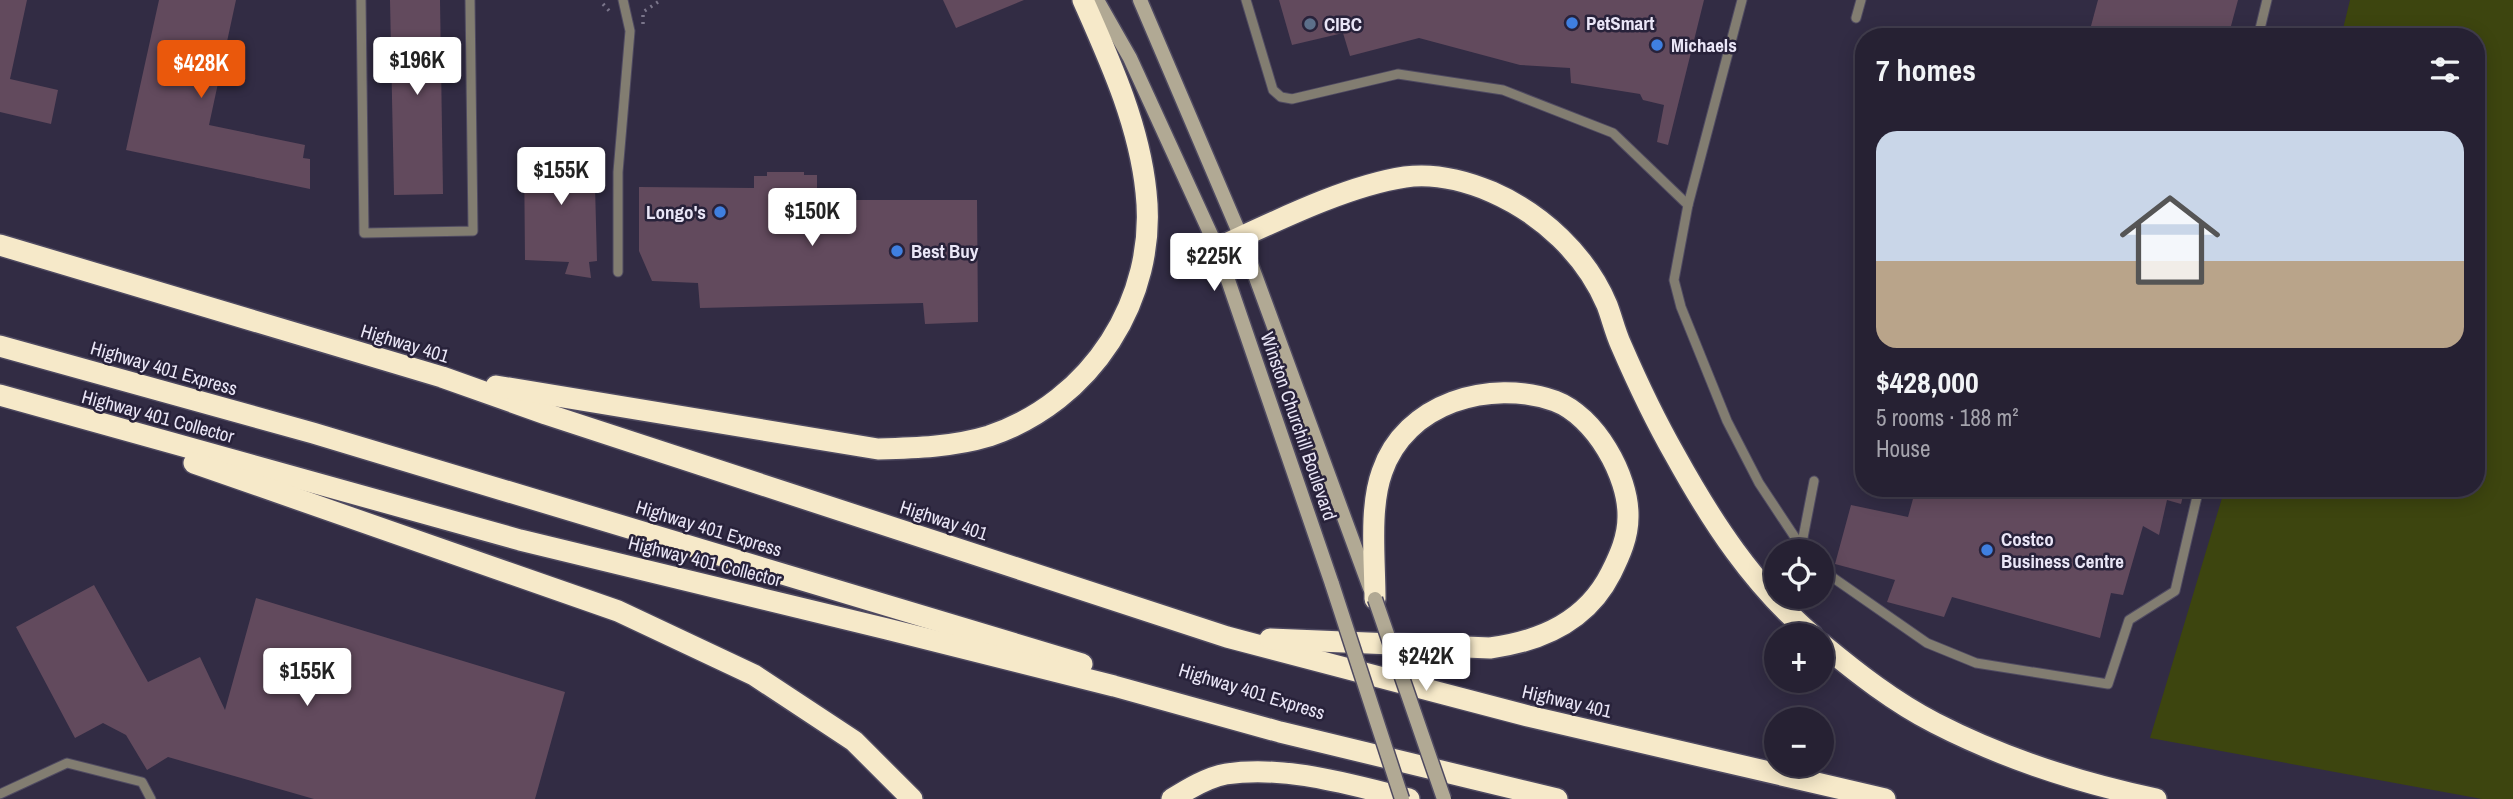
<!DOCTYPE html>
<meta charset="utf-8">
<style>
body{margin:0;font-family:"Archivo Narrow",sans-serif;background:#2e293b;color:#f1f3f6;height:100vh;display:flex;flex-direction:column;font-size:26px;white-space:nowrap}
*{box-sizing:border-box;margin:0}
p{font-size:23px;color:#a4a3ac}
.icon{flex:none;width:38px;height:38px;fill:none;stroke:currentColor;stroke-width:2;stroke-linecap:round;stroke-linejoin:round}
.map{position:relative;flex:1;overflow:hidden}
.drawer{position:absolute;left:1855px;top:28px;width:630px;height:469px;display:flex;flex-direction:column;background:#262133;border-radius:28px;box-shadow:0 4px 18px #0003,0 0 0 2px #423e4e}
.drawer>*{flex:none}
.fabs{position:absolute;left:1764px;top:539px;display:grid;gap:14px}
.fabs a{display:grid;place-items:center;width:70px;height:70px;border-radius:50%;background:#262133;box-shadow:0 4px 18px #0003,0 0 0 2px #423e4e;font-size:35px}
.price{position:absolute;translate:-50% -60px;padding:0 16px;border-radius:7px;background:#fff;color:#222;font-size:23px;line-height:46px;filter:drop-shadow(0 2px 4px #0008)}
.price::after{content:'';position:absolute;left:50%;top:42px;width:21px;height:16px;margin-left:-10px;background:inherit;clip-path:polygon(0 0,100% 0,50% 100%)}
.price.selected{background:#ea580c;color:#fff}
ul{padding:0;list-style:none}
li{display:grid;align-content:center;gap:14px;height:371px;padding:0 21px}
li span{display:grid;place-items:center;height:217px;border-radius:21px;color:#555}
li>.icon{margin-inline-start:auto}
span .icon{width:126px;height:126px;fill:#fffc;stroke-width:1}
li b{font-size:30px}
h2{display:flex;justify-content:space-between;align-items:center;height:84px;padding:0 21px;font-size:30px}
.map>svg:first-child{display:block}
.green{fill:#3d450f}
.building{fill:#624a5d}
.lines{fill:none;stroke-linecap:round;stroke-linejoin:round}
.service-casing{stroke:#4f4a61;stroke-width:11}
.secondary-casing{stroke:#4f4a61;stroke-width:17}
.motorway-casing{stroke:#4f4a61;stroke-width:24}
.path{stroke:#7b768b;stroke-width:3.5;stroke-dasharray:2 5;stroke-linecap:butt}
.service{stroke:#827d71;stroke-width:9}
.secondary{stroke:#b1a994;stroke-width:14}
.motorway{stroke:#f6e9c9;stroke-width:21}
.secondary-bridge-casing{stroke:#4f4a61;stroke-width:17;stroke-linecap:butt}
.secondary-bridge{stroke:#b1a994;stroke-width:14}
.shop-dot{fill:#3f7fe0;stroke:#28223a;stroke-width:2.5}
.service-dot{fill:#5c6f8a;stroke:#28223a;stroke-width:2.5}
.labels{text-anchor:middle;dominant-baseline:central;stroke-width:5;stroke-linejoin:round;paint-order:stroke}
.poi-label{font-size:19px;font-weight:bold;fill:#eae6f7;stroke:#28223a;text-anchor:start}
.street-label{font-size:19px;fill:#eae6f7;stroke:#28223a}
</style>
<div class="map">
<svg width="2513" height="799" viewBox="0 0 2513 799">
<rect width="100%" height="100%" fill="#322c44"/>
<path class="green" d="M2350,0h163v799h-31l-332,-61 75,-250h251v-451h-135z"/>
<g class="building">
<path d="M0,0h27l-17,79 48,11 -7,34 -51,-12z"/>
<path d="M159,0h77l-27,125 96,20 -2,13 7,1v30l-184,-39z"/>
<path d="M390,0h50l3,194 -49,1z"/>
<path d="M943,0h81l-68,28z"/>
<path d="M1279,0h425l-36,145 -11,-3 7,-37 -21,-5 -3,-6 -69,-11 -1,-15 -50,-3 -101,-27 -69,18 -7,-23 -51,12z"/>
<path d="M2098,0h140l-10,37h-140z"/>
<path d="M524,148h70l3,113 -8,1 2,16 -26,-4 4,-12 -44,-2z"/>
<path d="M767,172h37v3h13v25h160l1,122 -53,2 -2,-21 -223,5 -2,-25 -46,-2 -13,-30v-64l115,1v-12h13z"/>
<path d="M1916,488h269l-4,16 -14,-4 -8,35 -16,-9 -20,69 -12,-2 -11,45 -148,-41 -8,20 -57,-15 8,-22 -60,-16 16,-59 57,12z"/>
<path d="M94,585l54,97 52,-25 25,53 31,-112 309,94 -30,107h-221l-146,-42 -21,13 -21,-35 -23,-12 -28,15 -59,-111z"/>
</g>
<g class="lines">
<g class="service-casing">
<g id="service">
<path d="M361,0l3,233 109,-2 -3,-231"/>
<path d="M1246,0l27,90 8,7 11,2 106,-25 105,16 110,43 75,72"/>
<path d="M1742,0l-54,205 -14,75 7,27 46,114 32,62 45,68"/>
<path d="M1856,18l5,-18"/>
<path d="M2258,37l9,-37"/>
<path d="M618,272v-100l12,-141 -7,-31"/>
<path d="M1801,548l13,-67"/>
<path d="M1822,570l105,73 49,20 132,21 21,-64 46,-29 24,-103"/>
<path d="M0,794l67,-31 75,19 9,17"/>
</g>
</g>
<g class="secondary-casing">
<g id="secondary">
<path d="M1097,0l33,58 87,190 115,336"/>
<path d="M1140,0l101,237 129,351"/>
</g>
</g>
<g class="motorway-casing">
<g id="motorway">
<path d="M0,245l442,132 104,37 681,223 301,79 357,83"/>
<path d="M1217,248c55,-25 128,-62 188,-71 29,-4 61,4 87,15 50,22 94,63 115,113 5,13 8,27 14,40 16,37 34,75 54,110 37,67 78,130 137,180"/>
<path d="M0,346l313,87 769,231"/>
<path d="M496,386l382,63c37,-1 75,-2 111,-13 102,-34 169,-137 157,-244 -7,-68 -36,-131 -63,-192"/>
<path d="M0,395l520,145 367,89 227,57 166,46 277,67"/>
<path d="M194,463l424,148 136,64 100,66 58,58"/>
<path d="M1270,639l220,9c52,-7 97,-27 121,-75 9,-18 17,-36 17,-56 1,-41 -33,-101 -73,-116 -65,-23 -150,2 -173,71 -13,36 -7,88 -7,127"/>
<path d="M1822,644c35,29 72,58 113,79 70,36 145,60 221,76"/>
<path d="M1172,799c16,-10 36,-22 54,-25 61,-9 125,11 183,25"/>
</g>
</g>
<g class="path">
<path d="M603,4l9,10"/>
<path d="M643,24v-12l18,-12"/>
</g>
<use href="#service" class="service"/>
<use href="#secondary" class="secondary"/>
<use href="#motorway" class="motorway"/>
<g class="secondary-bridge-casing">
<g id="secondary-bridge">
<path d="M1332,584l70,215"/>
<path d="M1375,599l69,200"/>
</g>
</g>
<use href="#secondary-bridge" class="secondary-bridge"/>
</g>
<g class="shop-dot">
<circle cx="1572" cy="23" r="7"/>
<circle cx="1657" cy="45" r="7"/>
<circle cx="720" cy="212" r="7"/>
<circle cx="897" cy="251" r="7"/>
<circle cx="1987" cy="550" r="7"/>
</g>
<circle class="service-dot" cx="1310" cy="24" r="7"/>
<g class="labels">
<g class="poi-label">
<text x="1586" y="23">PetSmart</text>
<text x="1324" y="24">CIBC</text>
<text x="1671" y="45">Michaels</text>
<text x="706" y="212" text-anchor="end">Longo's</text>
<text x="911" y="251">Best Buy</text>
<text x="2001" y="539">Costco<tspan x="2001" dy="22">Business Centre</tspan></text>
</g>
<g class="street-label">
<text transform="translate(405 343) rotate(17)">Highway 401</text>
<text transform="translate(164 368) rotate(16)">Highway 401 Express</text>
<text transform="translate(158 416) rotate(15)">Highway 401 Collector</text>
<text transform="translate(1299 426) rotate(71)">Winston Churchill Boulevard</text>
<text transform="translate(944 520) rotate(18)">Highway 401</text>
<text transform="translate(709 528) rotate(17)">Highway 401 Express</text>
<text transform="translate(705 561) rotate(14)">Highway 401 Collector</text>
<text transform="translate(1252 691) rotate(17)">Highway 401 Express</text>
<text transform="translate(1567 701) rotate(13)">Highway 401</text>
</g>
</g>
</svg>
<div class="fabs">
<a><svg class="icon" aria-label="locate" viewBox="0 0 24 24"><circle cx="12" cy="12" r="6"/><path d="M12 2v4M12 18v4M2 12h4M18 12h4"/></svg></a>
<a>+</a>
<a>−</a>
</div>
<b class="price" style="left:417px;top:97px">$196K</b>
<b class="price selected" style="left:201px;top:100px">$428K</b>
<b class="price" style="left:561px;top:207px">$155K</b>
<b class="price" style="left:812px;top:248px">$150K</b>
<b class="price" style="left:1214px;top:293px">$225K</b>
<b class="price" style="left:1426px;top:693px">$242K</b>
<b class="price" style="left:307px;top:708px">$155K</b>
<section class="drawer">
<h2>7 homes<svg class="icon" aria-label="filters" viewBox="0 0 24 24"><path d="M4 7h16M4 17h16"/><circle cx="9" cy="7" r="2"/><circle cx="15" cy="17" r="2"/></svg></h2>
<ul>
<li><span style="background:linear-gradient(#c9d6e8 60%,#b9a48a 0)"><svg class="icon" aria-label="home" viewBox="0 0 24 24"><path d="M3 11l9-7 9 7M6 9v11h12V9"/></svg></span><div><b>$428,000</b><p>5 rooms · 188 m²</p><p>House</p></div></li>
</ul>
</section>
</div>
